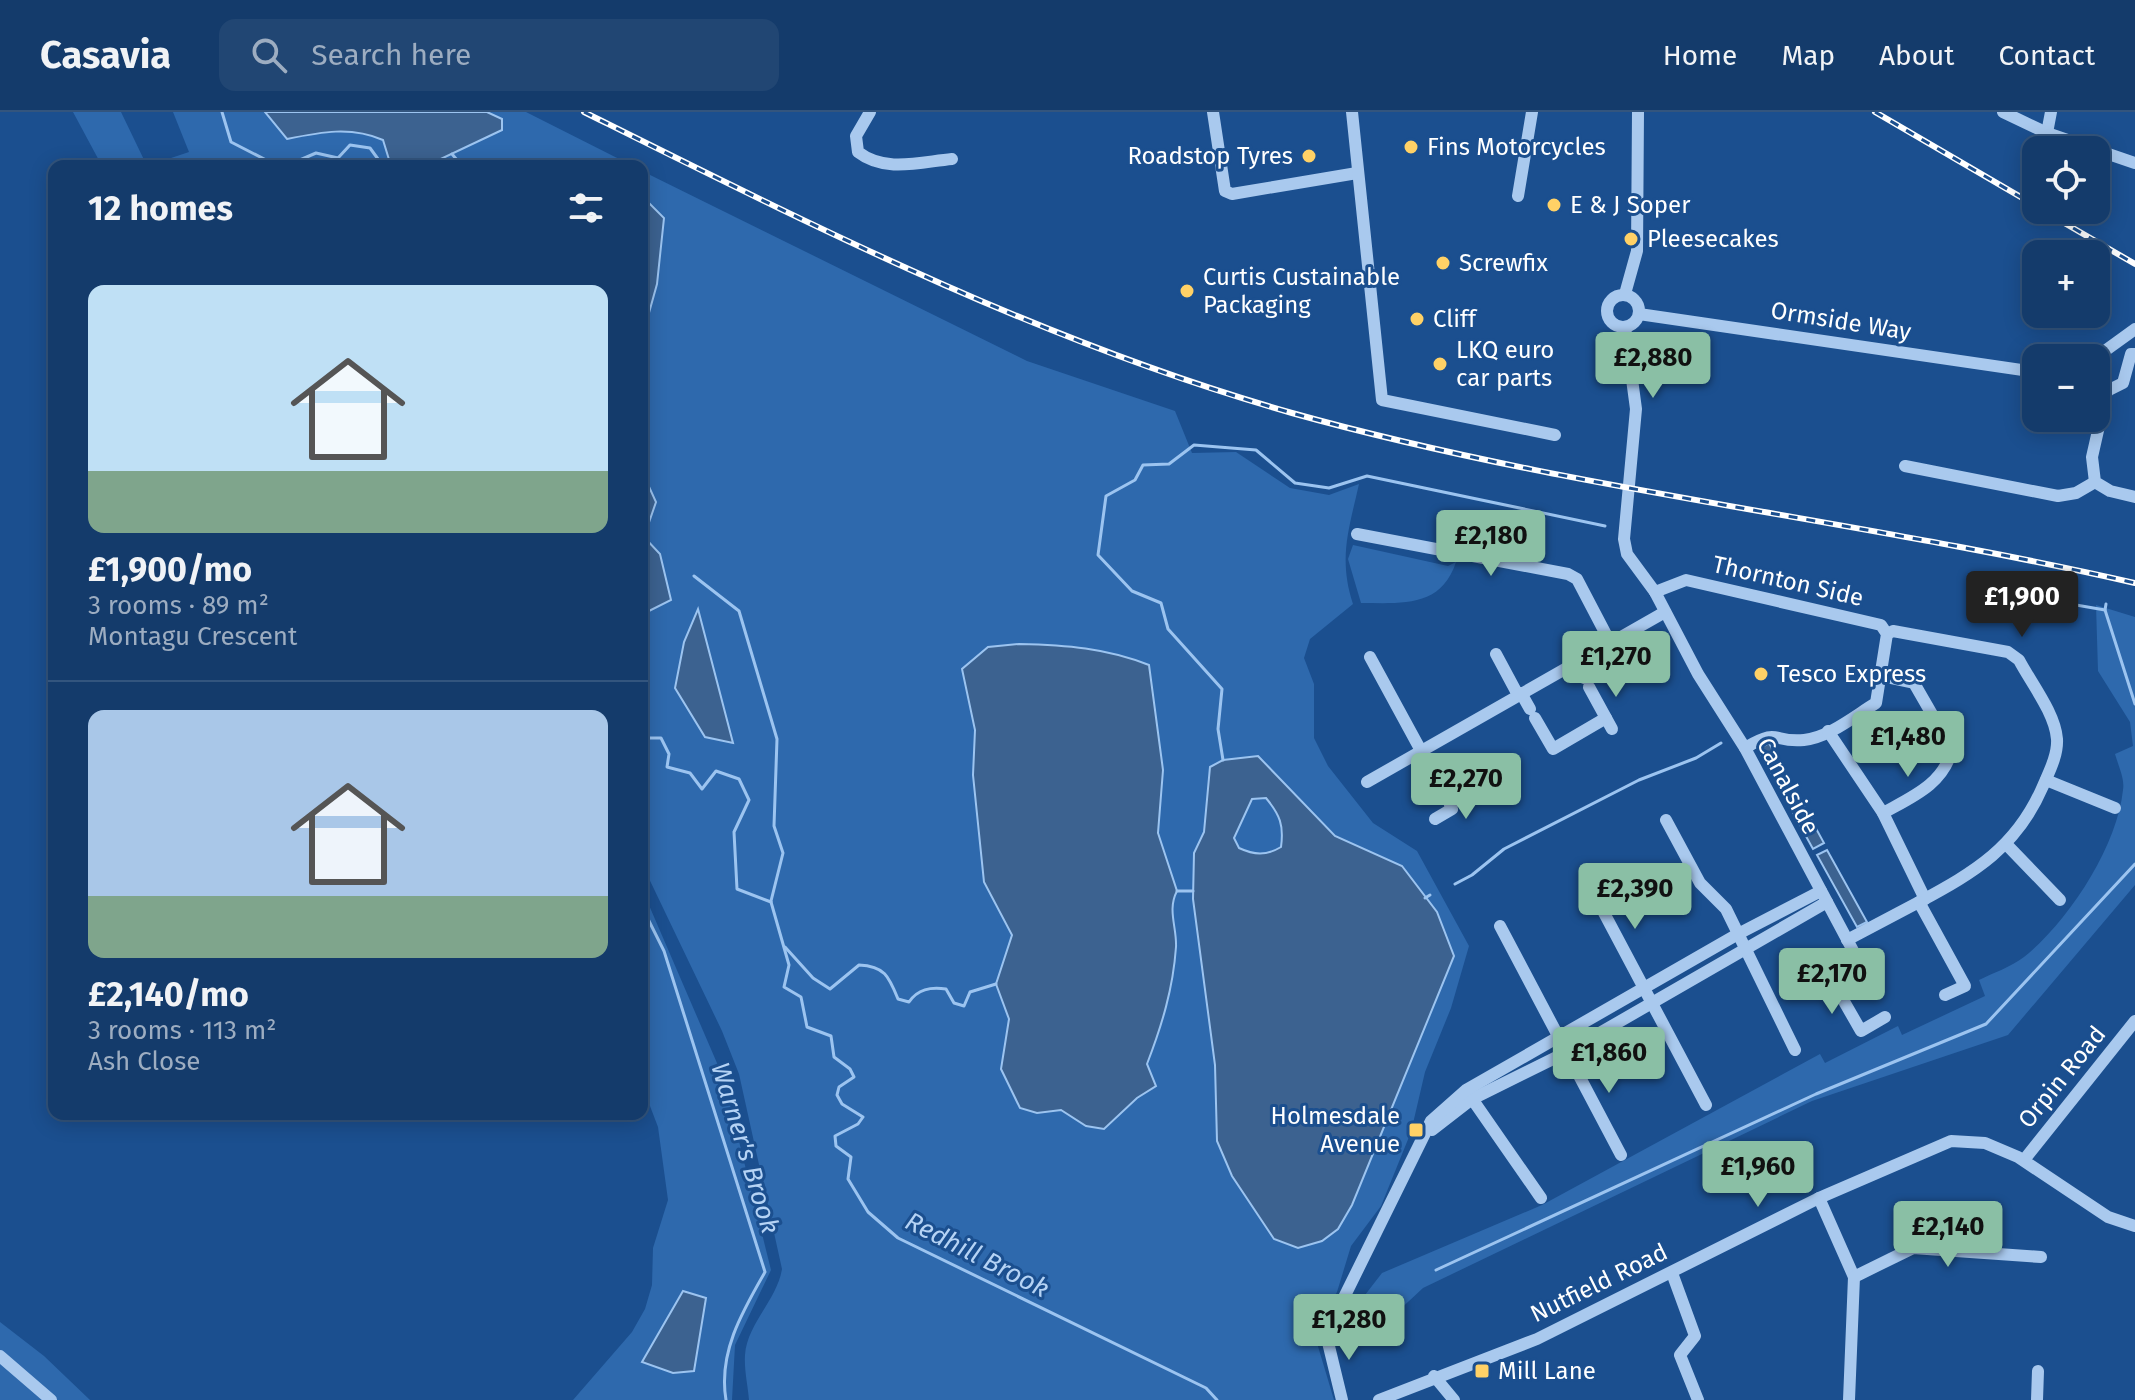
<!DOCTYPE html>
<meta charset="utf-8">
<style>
body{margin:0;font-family:"Fira Sans",sans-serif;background:#214673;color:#f1f3f6;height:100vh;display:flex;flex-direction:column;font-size:30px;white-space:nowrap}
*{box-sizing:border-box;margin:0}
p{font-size:26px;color:#9dadc1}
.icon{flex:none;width:44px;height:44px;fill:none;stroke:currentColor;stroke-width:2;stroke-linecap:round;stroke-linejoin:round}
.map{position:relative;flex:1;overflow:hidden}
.details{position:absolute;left:48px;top:48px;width:600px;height:960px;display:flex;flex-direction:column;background:#143b6b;border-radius:16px;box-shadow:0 4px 20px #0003,0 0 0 2px #33557e}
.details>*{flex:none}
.tools{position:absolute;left:2022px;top:24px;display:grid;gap:16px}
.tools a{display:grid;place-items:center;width:88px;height:88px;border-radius:16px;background:#143b6b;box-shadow:0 4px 20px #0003,0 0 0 2px #33557e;font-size:40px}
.price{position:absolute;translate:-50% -68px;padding:0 18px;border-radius:8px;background:#8abfa5;color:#111;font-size:26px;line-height:52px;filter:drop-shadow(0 2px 4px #0008)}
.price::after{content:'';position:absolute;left:50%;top:48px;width:24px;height:18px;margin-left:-12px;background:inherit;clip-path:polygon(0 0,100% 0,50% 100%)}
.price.selected{background:#222;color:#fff}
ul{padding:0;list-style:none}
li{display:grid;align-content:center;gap:16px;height:424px;padding:0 40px}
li+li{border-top:2px solid #33557e}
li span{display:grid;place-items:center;height:248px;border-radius:16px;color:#555}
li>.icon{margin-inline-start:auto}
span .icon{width:144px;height:144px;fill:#fffc;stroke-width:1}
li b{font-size:34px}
h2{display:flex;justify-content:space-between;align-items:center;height:96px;padding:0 40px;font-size:34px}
header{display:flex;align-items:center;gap:48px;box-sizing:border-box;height:112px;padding:0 40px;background:#143b6b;border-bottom:2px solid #33557e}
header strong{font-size:38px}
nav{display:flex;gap:44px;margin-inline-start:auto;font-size:28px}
.search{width:560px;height:72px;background:#214673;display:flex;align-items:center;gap:20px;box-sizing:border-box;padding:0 28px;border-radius:16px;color:#9dadc1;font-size:30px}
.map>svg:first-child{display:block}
.green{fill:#2e69ad}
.water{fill:#3c6290;stroke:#9cc4f0;stroke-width:2;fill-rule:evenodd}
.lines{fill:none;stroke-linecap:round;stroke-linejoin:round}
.stream{stroke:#9cc4f0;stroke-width:3}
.minor{stroke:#a9c9ee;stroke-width:12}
.rail-casing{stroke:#fff;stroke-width:6}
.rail{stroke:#1b4f8f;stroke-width:3;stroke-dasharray:9;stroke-linecap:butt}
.poi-dot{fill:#ffd166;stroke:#1b4f8f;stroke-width:3}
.labels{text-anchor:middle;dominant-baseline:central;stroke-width:6;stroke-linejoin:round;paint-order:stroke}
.poi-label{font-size:24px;fill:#fff;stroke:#1b4f8f;text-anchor:start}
.street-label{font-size:24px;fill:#fff;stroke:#1b4f8f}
.water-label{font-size:26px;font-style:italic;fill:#b5d3f5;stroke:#1b4f8f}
</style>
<header>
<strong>Casavia</strong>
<div class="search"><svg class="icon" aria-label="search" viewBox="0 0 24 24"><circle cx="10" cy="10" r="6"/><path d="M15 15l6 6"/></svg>Search here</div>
<nav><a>Home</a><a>Map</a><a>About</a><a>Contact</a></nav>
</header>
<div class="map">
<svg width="2135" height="1288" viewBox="0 0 2135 1288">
<rect width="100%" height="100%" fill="#1b4f8f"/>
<g class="green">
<path d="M73,0h48l26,54 42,-14 -16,-40h353l107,54h-531z"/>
<path d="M642,59l385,190 148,50 17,42 44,-1 54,36 39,7 30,-11c-10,45 -21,74 -6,120l-43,35 -6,19 10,26v54l14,28 45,57 44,28 52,95 -18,62 -26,64 -14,60 -30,74 -30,40 -14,46 -23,41 20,67h-585c-1,-14 -5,-30 -4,-45 2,-31 32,-55 37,-86l-43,-195 -17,-43 -80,-167z"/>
<path d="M1353,433l95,21 8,-4c-15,46 -54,41 -95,41l-13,-44z"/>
<path d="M2096,493l39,12v268l-127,150 -196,66 -389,187 -44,41 -20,12 -1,-37 24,-31 160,-68 278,-151 5,9 73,-37 4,9 83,-39 -6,-16c14,-7 32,-13 45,-23 44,-35 93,-110 99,-167 2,-11 -5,-25 -8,-36l18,-8 -3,-24 -32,-51z"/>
<path d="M642,777l81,188 48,193 -36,75 -3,55h-159l59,-68 13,-23 7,-24 1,-37 15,-48 -10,-73 -16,-42z"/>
<path d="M0,1210l44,34 46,44h-90z"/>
</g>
<g class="water">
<path d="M265,0h222l15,7v11l-76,36h-35l-8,-26c-32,-14 -62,-8 -96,-1z"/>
<path d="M642,84l22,22 -7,66 -15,54z"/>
<path d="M645,366l11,24 -12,35 16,17 11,46 -22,11 -7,-6v-125z"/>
<path d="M698,497l35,134 -28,-6 -30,-49 9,-46z"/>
<path d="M1019,532c47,1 87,4 130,21l14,105 -5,63 19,58c-10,19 0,36 -1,56 -3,42 -14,78 -29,117l9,22 -19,12 -33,31 -18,-3 -25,-16 -24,3 -17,-5 -19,-39 8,-50 -13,-35 16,-49 -28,-53 -11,-107 2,-45 -13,-61 26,-22z"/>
<path d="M1769,631l55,100 -11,6 -55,-100z"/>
<path d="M1258,644l77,80 67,30 35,46 17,44 -102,249 -14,24 -16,12 -24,7 -24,-9 -42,-63 -15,-35 -2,-76 -22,-166 1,-46 10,-21 6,-65 13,-7zM1266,686c14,17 18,27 15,49 -15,9 -27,8 -42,1l-5,-10 18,-39z"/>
<path d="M1827,738l40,72 -10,5 -40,-72z"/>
<path d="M683,1179l23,7 -12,73 -21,2 -31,-11z"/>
</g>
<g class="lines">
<g class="stream">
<path d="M222,0l9,30 39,20 15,4"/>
<path d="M452,42l5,6"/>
<path d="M461,52l2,2"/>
<path d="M286,54l30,-13 22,5 12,-13 20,3 8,11 -2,7"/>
<path d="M694,464l45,35 38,128 -3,87 9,27 -12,48"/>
<path d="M2076,493l29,5 1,-6"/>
<path d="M2105,498l30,94"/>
<path d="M642,626h19l8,16 -2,13 23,6 12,16 14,-18 23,8 10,21 -15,32 3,57 34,13"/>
<path d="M1223,648l-5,-31 4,-40 -54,-60 -7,-26 -29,-12 -34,-36 8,-59 29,-16 8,-15 26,-1 25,-19 62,5 39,33 34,5 38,-12 238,50"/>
<path d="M1455,772l17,-9 32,-26 135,-69 57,-22 25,-15"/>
<path d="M1177,779h16"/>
<path d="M1425,786l5,-3"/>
<path d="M771,790l18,63 -5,22 17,10 6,30 24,9 3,21 16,12 4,8 -15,10 -2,8 5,9 21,13 -5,7 -23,12 1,10 15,11 -3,22 20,33 30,26 308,150 11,12"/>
<path d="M642,795l22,44 101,321c-23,40 -47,81 -39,128"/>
<path d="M785,835l28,31 17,11 29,-24c26,1 30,12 39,34l11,3c9,-13 21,-15 37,-13l8,14 10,3 6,-14 26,-8"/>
<path d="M1436,1158l380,-176 170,-70 149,-160"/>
</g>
<g class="minor">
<path d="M870,0l-14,24 2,16c27,21 62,10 94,7"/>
<path d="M1213,0l12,79 7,3 125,-21"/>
<path d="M1352,0l30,288 173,35"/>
<path d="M2003,0l44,21 88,30"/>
<path d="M2047,21l4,-21"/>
<path d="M1518,84l14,-84"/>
<path d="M1625,182l12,-43 1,-139"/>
<circle cx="1623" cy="199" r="16"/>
<path d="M1639,202l397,58"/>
<path d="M1625,215l11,82 -12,130 3,15 28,38 43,82 47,74 113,212 -28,17 31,54 24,-14"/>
<path d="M2135,242h-4l-8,29 -16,8 -15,66 3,25 15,9 25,6"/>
<path d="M2095,246l40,-29"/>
<path d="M1905,354l153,30 18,-3 19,-11"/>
<path d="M1357,422l211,40 9,5 33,63"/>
<path d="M1655,480l31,-12 195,45 6,9 -11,69c-20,12 -48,35 -72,37 -33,3 -23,-13 -59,8"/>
<path d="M1887,522l6,-3 115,21 11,8c12,23 36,53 38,79 1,16 -8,33 -14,47 -26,61 -68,86 -124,116"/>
<path d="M1496,542l22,41"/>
<path d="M1370,545l80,147 39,-21"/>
<path d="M1575,550l9,16"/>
<path d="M1881,564l33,7 38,66c-8,35 -40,48 -69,64"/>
<path d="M1589,575l23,42"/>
<path d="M1521,581l9,16"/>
<path d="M1535,606l18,31 53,-31"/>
<path d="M1828,619l55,82 42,86"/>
<path d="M2046,668l69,28"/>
<path d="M1367,670l298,-170"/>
<path d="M1435,707l17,-10 -2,-5"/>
<path d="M1666,708l34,63 26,26 69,141"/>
<path d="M2007,733l53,55"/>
<path d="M1585,765l121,228"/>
<path d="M1500,814l121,229"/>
<path d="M1847,828l72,-38 46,84 -20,9"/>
<path d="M1468,981l73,105"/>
<path d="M1432,1018l40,-31 93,-46 262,-151"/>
<path d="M2024,1048l111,-139"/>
<path d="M1819,1086l35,79 -5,123"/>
<path d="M1672,1161l23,63 -15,19 18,45"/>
<path d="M1854,1165l59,-29 128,9"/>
<path d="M0,1244l51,44"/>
<path d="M1434,1264l20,24"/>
<path d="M1342,1288l-16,-66 105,-213 35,-31 272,-156 83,-43"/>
<path d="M1379,1288l158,-61 282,-141 132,-57 34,2 33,14 90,60 27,9"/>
<path d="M2037,1288l1,-29"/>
</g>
<g class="rail-casing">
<g id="rail">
<path d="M584,0c229,114 460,231 708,301 276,77 563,106 843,170"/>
<path d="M1875,0l161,94"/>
<path d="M2042,98l93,54"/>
</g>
</g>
<use href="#rail" class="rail"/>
</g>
<g class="poi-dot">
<circle cx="1411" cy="35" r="8"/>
<circle cx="1309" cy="44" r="8"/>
<circle cx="1554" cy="93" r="8"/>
<circle cx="1631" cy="127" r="8"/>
<circle cx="1443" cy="151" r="8"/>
<circle cx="1187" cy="179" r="8"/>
<circle cx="1417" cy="207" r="8"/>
<circle cx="1440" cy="252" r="8"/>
<circle cx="1761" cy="562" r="8"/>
<rect x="1408" y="1010" width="16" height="16" rx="4"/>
<rect x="1474" y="1251" width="16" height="16" rx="4"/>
</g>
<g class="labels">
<g class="poi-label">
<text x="1427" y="35">Fins Motorcycles</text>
<text x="1293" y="44" text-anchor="end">Roadstop Tyres</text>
<text x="1570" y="93">E &amp; J Soper</text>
<text x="1647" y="127">Pleesecakes</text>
<text x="1459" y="151">Screwfix</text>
<text x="1203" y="165">Curtis Custainable<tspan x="1203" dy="28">Packaging</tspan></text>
<text x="1433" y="207">Cliff</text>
<text x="1456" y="238">LKQ euro<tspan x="1456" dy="28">car parts</tspan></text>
<text x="1777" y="562">Tesco Express</text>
<text x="1400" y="1004" text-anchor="end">Holmesdale<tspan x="1400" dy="28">Avenue</tspan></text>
<text x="1498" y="1259">Mill Lane</text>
</g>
<g class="street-label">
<text transform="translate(1841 209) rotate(9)">Ormside Way</text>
<text transform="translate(1788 469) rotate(13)">Thornton Side</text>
<text transform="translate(1788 674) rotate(62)">Canalside</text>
<text transform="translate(2062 965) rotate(-51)">Orpin Road</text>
<text transform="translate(1599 1171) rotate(-26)">Nutfield Road</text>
</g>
<g class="water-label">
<text transform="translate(745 1036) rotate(73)">Warner's Brook</text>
<text transform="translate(977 1143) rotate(27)">Redhill Brook</text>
</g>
</g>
</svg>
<div class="tools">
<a><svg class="icon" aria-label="locate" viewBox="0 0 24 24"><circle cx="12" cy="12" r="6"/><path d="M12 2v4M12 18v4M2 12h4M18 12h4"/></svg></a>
<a>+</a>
<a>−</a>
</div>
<b class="price" style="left:1653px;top:288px">£2,880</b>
<b class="price" style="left:1491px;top:466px">£2,180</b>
<b class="price selected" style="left:2022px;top:527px">£1,900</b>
<b class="price" style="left:1616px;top:587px">£1,270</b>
<b class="price" style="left:1908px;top:667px">£1,480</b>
<b class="price" style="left:1466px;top:709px">£2,270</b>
<b class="price" style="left:1635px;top:819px">£2,390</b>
<b class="price" style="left:1832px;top:904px">£2,170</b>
<b class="price" style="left:1609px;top:983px">£1,860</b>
<b class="price" style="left:1758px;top:1097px">£1,960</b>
<b class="price" style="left:1948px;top:1157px">£2,140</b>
<b class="price" style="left:1349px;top:1250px">£1,280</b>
<section class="details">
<h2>12 homes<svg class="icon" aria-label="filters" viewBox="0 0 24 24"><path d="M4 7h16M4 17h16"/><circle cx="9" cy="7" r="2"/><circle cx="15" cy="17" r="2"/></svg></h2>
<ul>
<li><span style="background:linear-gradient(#bfe0f5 75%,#7fa58c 0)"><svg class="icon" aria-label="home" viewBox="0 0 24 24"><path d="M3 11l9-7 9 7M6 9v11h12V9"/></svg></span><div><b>£1,900/mo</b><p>3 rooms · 89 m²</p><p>Montagu Crescent</p></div></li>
<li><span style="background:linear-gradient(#a9c7e8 75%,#7fa58c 0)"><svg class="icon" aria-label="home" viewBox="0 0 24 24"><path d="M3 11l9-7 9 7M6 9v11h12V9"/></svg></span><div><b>£2,140/mo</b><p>3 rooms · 113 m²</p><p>Ash Close</p></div></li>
</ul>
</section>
</div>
